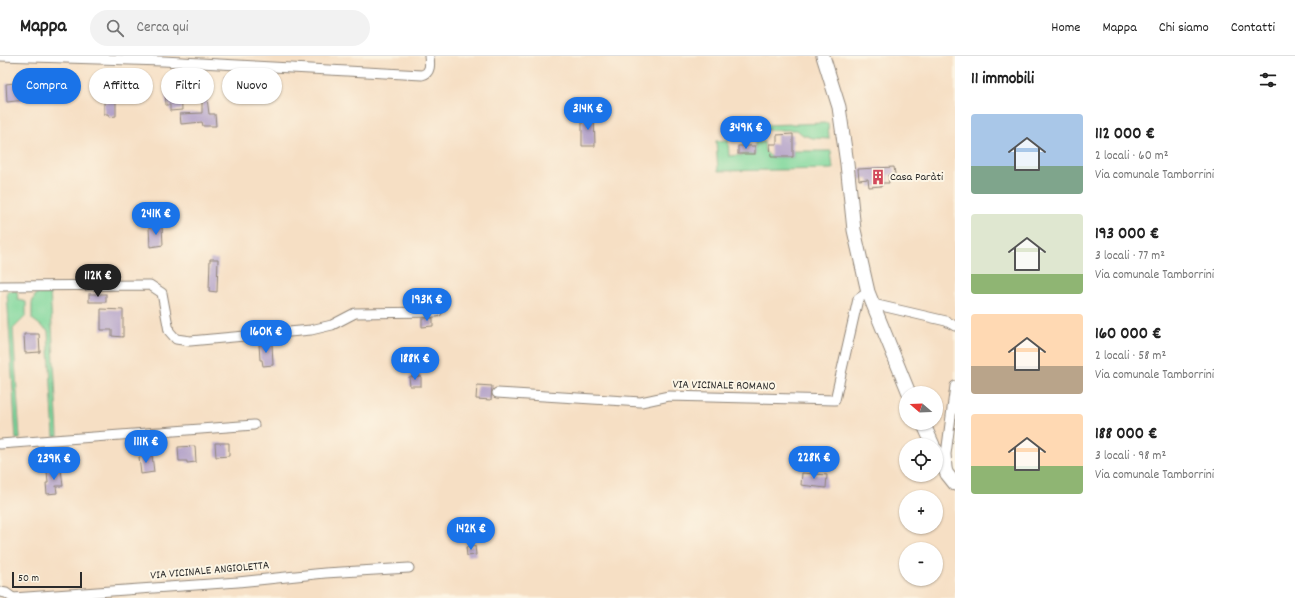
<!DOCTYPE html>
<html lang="it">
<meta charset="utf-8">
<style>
body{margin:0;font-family:Dekko,sans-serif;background:#f2f2f2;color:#222;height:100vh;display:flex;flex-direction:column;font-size:15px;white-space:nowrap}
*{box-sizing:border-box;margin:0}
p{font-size:13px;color:#767676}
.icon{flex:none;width:22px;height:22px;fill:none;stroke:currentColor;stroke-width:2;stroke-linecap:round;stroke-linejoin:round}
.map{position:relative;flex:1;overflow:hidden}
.drawer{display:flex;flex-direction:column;background:#fff;width:340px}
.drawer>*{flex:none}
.top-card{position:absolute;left:12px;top:12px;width:380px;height:36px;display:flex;gap:8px}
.needle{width:26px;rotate:289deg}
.tools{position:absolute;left:899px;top:330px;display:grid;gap:8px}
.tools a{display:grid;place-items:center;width:44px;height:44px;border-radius:50%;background:#fff;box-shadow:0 1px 3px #0004;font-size:20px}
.scale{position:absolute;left:12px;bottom:10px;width:70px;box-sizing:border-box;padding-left:4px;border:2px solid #2b2b2b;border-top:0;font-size:11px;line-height:14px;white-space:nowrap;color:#2b2b2b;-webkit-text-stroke:3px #fcf5e5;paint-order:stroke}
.price{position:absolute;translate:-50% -34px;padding:0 9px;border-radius:14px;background:#1a73e8;color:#fff;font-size:13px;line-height:26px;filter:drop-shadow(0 1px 2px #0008)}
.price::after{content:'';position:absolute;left:50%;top:24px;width:12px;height:9px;margin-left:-6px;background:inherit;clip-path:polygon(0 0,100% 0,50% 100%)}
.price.active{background:#222;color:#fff}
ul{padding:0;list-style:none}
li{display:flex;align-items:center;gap:12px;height:100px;padding:0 16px}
li span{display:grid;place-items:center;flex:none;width:112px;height:80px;border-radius:4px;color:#555}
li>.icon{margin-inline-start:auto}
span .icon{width:48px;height:48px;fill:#fffc;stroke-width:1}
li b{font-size:17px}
h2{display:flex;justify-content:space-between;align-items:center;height:48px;padding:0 16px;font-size:17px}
.chip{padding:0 14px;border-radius:18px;background:#fff;box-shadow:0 1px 3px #0004;font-size:14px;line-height:36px}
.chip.active{background:#1a73e8;color:#fff}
header{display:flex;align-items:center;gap:24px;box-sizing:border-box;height:56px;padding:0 20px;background:#fff;border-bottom:1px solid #e0e0e0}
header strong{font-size:19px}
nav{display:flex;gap:22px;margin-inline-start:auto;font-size:14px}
.search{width:280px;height:36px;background:#f2f2f2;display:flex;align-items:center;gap:10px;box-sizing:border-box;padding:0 14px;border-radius:22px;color:#767676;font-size:15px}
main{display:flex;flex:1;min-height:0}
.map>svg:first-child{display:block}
.green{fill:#80d79c;stroke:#568164}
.building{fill:#af9dc7}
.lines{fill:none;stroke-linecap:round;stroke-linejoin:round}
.street-casing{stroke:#908578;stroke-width:11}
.secondary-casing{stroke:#908578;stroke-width:15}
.street{stroke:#fff;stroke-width:9}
.secondary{stroke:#fff;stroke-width:13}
.labels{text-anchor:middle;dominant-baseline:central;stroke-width:4;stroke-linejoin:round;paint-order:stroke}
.poi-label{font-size:12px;fill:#2b2b2b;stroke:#fcf5e5;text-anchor:start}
.street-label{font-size:12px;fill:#2b2b2b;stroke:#fcf5e5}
</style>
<header>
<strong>Mappa</strong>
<div class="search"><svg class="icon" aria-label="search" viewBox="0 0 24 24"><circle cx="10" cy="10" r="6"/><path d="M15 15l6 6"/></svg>Cerca qui</div>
<nav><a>Home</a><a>Mappa</a><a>Chi siamo</a><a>Contatti</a></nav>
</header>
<main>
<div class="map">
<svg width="955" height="542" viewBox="0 0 955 542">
<rect width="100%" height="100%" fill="#fcf5e5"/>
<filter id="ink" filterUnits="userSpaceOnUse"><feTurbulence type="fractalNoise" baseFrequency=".025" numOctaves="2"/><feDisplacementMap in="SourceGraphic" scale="8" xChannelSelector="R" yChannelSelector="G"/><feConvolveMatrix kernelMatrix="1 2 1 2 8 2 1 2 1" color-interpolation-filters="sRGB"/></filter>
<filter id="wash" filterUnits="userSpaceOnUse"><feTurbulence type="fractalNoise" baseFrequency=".012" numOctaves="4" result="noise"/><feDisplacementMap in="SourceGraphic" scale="16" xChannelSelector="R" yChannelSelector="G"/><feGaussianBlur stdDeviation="0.9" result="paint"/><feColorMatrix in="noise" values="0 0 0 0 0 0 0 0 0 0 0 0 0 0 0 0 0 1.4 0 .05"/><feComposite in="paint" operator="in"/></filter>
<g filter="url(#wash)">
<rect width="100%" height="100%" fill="#f6dfc4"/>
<g class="green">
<path d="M828,67l1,16 -16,-1 -10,-3 -6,-5h-34v-5z"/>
<path d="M728,84l1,16 26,-2v-12h9l1,9 6,6h22v-6h38l2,18 -115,2 -2,-30z"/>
<path d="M50,234l8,146h-4l-6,-105 -16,-12v-16l5,-12z"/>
<path d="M7,235h10l1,9 8,2v14l-13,13 7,110h-4z"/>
</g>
<g id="blocks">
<g class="building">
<path d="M225,20h10v12l-10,-1z"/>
<path d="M23,26l2,18 -18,2 -1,-18z"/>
<path d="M181,32l1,22 -12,1v-6h-4l-1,-16z"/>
<path d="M202,42h5l2,16h6l1,12h-13l-1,-4 -21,2 -1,-10 22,-1z"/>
<path d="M116,45v15l-7,1 -1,-3h-4v-12z"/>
<path d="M585,58h9l1,32h-13v-26h3z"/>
<path d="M793,78v23h-22l-1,-13h7v-9z"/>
<rect x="738" y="90" width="17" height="8"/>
<path d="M894,111l1,7 -7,1 1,8h-7v3l-13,1 -1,-8 -9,1 -1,-11z"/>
<path d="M162,170l1,19 -13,2 -1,-20z"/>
<path d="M210,203h8l-1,33 -8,-1z"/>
<rect x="89" y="238" width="17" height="8"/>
<path d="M101,253l22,1v27l-11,-1v-6h-11z"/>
<path d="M422,262h11v8l-11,1z"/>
<path d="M24,278h15l1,18 -15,1z"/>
<path d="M259,288h13l1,21 -10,1 -1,-6h-2z"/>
<path d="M421,320v10h-11l-1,-9z"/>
<path d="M477,329l15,1 -1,14 -15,-1z"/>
<path d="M215,387h14v13l-13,1z"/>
<path d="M195,390l1,16 -9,1v-2h-8l-1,-14z"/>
<path d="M152,399l2,17 -13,2 -2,-17z"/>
<path d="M61,413l2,17h-7l1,7 -10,1 -1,-11h2l-1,-12z"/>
<path d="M802,417l25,2 -1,13 -25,-3z"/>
<path d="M475,490l1,9 -9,1 -1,-9z"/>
</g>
</g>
</g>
<g filter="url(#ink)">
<use href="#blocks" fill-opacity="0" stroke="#908578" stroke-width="1"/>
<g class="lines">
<g class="street-casing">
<g id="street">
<path d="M0,0l163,5 259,14c9,-2 8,-11 7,-19"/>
<path d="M0,230l150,-1 12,8 7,38 7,8 14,2 121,-11 21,-5 23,-12 82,-1"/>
<path d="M873,248l73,17 9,5"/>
<path d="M497,337l144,9 28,-6 166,4 23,-101 10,-7"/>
<path d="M0,388l254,-19"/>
<path d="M947,412l-1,-14 9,-68"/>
<path d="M0,536l6,1 7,5"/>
<path d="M13,542l225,-16 87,-9 84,-5"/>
</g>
</g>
<g class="secondary-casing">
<g id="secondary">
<path d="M823,0l16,51 8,57 7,66 14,62 41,101"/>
<path d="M923,367l10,22"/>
<path d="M936,394l11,24 8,10"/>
</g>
</g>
<use href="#street" class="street"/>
<use href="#secondary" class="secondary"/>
</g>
</g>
<defs>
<g id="building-bare" transform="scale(1.2)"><path d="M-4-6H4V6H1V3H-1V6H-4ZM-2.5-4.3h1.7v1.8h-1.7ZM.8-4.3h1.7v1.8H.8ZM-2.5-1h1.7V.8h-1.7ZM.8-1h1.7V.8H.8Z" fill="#d1495b" stroke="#fcf5e5" stroke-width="2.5" paint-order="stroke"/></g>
</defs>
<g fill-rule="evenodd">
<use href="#building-bare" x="878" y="121"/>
</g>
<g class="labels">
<g class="poi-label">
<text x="890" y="121">Casa Paràti</text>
</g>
<g class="street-label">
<text transform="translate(724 330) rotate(1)">VIA VICINALE ROMANO</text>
<text transform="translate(210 515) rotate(-5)">VIA VICINALE ANGIOLETTA</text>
</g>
</g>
</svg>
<div class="tools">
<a><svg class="needle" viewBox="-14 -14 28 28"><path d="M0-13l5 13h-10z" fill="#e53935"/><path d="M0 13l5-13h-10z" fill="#767676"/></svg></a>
<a><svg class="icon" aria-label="locate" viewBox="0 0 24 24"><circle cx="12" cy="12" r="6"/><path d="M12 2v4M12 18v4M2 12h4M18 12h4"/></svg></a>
<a>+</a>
<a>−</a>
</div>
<div class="scale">50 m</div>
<b class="price" style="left:588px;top:75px">314K €</b>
<b class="price" style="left:746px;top:94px">349K €</b>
<b class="price" style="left:156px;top:180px">241K €</b>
<b class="price active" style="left:98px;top:242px">112K €</b>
<b class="price" style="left:427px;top:266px">193K €</b>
<b class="price" style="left:266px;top:298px">160K €</b>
<b class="price" style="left:415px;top:325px">188K €</b>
<b class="price" style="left:146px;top:408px">111K €</b>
<b class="price" style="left:814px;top:424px">228K €</b>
<b class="price" style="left:54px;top:425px">239K €</b>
<b class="price" style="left:471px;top:495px">142K €</b>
<div class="top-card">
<a class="chip active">Compra</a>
<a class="chip">Affitta</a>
<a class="chip">Filtri</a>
<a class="chip">Nuovo</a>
</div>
</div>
<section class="drawer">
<h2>11 immobili<svg class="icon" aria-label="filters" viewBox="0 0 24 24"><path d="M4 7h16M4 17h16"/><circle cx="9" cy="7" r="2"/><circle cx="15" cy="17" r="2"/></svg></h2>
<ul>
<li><span style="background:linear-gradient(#a9c7e8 65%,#7fa58c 0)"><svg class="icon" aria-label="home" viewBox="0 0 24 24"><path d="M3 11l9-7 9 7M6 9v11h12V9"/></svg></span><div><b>112 000 €</b><p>2 locali · 60 m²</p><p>Via comunale Tamborrini</p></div></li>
<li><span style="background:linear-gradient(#dfe7d0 75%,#8fb573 0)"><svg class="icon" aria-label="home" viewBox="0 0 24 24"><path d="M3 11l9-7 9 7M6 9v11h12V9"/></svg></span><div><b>193 000 €</b><p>3 locali · 77 m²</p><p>Via comunale Tamborrini</p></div></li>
<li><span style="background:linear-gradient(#ffd9b3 65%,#b9a48a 0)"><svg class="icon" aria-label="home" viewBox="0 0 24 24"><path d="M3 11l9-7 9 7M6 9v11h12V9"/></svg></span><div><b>160 000 €</b><p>2 locali · 58 m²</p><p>Via comunale Tamborrini</p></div></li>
<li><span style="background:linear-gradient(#ffd9b3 65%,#8fb573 0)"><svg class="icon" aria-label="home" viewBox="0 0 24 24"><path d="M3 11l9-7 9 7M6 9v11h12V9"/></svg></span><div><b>188 000 €</b><p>3 locali · 98 m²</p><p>Via comunale Tamborrini</p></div></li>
</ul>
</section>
</main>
